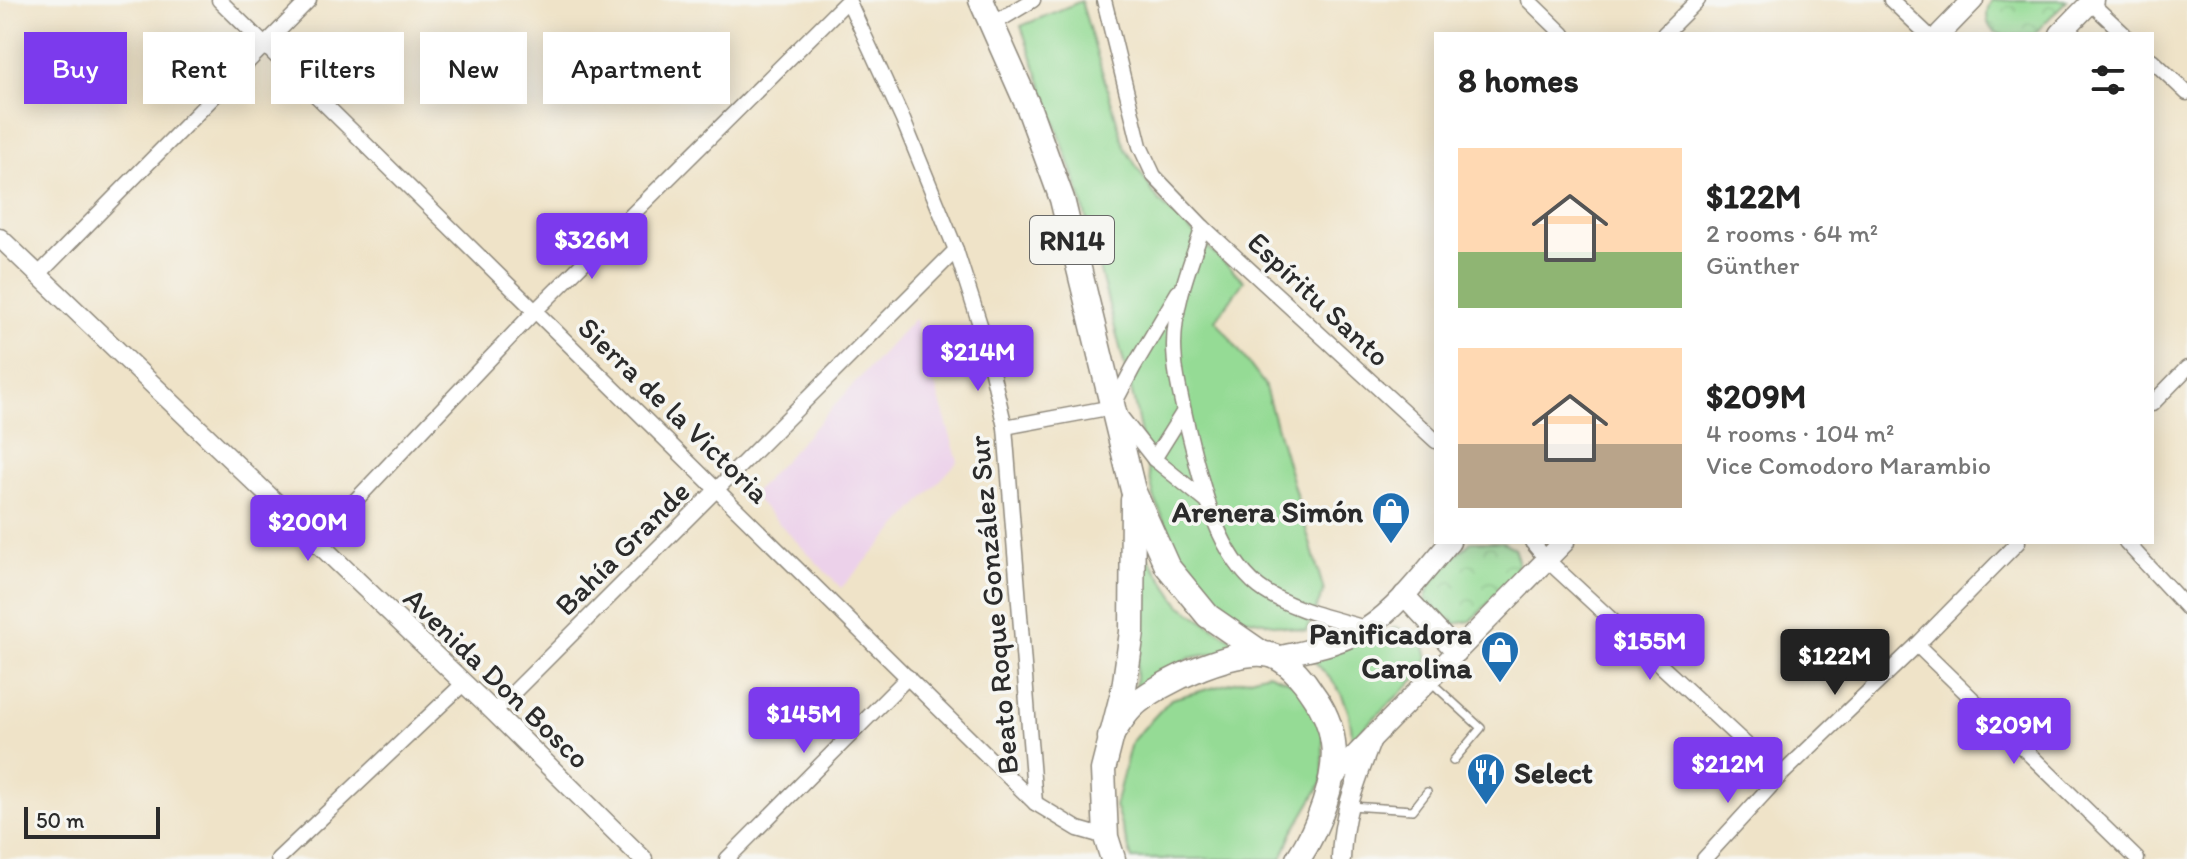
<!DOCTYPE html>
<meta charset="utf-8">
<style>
body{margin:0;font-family:Itim,sans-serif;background:#f6f6f6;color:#222;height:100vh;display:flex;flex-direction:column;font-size:30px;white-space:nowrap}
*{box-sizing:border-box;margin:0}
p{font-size:26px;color:#767676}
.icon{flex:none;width:44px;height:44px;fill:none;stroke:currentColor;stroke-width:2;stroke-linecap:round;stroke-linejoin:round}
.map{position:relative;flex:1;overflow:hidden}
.drawer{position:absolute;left:1434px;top:32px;width:720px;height:512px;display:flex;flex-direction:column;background:#fff;border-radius:0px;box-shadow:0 4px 20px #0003}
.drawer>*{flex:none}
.top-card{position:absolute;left:24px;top:32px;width:760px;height:72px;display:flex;gap:16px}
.scale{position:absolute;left:24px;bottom:20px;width:136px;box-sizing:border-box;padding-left:8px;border:4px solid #2b2b2b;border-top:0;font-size:22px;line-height:28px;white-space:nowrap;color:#2b2b2b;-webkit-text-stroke:6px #f6f6f2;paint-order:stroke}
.price{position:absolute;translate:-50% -68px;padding:0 18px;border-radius:8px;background:#7c3aed;color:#fff;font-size:26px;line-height:52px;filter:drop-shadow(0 2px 4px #0008)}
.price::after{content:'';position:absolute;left:50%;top:48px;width:24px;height:18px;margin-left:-12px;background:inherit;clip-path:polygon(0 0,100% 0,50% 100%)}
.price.selected{background:#222;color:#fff}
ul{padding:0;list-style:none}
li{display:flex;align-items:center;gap:24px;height:200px;padding:0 24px}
li span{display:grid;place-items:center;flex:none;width:224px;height:160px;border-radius:0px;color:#555}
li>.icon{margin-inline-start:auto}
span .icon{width:96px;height:96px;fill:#fffc;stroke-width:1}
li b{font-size:34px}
h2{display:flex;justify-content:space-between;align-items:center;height:96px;padding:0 24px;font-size:34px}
.pill{padding:0 28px;border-radius:0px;background:#fff;box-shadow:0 4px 20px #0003;font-size:28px;line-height:72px}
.pill.selected{background:#7c3aed;color:#fff}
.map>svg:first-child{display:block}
.built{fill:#ecd1ea}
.green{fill:#95db95;stroke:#608360;stroke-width:2}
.park{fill:url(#park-crowns);stroke:#608360;stroke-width:2}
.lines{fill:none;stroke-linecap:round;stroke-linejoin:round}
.service-casing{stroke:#8d877a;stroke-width:10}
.minor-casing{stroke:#8d877a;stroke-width:17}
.tertiary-casing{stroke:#8d877a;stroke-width:21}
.secondary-casing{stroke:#8d877a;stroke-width:23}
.trunk-casing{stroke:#8d877a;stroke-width:27}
.service{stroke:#fff;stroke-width:7}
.minor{stroke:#fff;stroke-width:14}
.tertiary{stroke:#fff;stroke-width:18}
.secondary{stroke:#fff;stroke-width:20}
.trunk{stroke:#fff;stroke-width:24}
.labels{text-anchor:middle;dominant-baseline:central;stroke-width:7;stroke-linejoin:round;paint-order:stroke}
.shield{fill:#f6f6f2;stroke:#686867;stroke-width:2}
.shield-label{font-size:28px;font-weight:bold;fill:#2b2b2b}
.street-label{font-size:30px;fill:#2b2b2b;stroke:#f6f6f2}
.poi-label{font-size:30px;font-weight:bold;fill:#2b2b2b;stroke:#f6f6f2;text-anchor:end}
</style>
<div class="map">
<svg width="2187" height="859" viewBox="0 0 2187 859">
<defs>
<pattern id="park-crowns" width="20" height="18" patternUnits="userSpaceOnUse" patternTransform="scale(2)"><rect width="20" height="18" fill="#95db95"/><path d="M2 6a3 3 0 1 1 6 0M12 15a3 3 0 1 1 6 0" fill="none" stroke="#81bc81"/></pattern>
</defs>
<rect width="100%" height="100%" fill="#f6f6f2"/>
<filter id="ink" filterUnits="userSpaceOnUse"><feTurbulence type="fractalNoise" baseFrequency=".0125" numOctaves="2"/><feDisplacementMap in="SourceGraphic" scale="16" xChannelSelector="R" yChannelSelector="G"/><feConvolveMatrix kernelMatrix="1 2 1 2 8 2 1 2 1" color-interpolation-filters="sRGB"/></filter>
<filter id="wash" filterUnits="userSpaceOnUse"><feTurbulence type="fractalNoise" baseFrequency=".006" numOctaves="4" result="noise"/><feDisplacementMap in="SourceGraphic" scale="32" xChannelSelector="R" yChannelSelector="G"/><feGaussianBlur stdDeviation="1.8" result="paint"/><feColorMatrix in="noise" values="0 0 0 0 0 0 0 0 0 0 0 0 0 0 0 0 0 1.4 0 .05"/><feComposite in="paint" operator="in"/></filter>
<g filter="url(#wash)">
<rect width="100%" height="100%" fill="#efe3c8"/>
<path class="built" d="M915,318l43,143 -117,127 -89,-93z"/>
<g class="green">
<path d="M1081,1l44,147 33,52 86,81 -28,39 48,64 60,207 -18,40 -84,-18 -39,-46 -29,-70 -20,-96 -55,-210 -58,-165z"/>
<path d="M1143,550l37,55 65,43 -56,10 -54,35z"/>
<path d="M1396,627l26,13 5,17 -2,13 -73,69c-1,-40 -15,-54 -42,-82l66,-19z"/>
<path d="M1268,673l27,11 28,34v63l-31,53 -10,25h-150l-17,-53 16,-64 40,-43z"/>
</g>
<g class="park">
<path d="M1992,0h75l-33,34c-10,0 -25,3 -34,0 -16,-4 -15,-24 -8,-34z"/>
<path d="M1471,542h32l11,6 4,12 -2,15 -45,46 -18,3 -11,-2 -17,-17c0,-27 28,-46 46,-63z"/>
</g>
</g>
<g filter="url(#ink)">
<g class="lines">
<g class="service-casing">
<g id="service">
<path d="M1431,682l50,46 -28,33"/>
<path d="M1350,806l63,4 14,-18"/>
</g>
</g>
<g class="minor-casing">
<g id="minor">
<path d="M219,0l816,803 43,26 28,8"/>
<path d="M848,0l55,120 53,130 27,84 22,93 30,376"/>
<path d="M1104,0l36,146 14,30 49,51c-13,38 -29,77 -29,118 0,28 8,56 14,84 13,51 27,123 71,158 27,21 75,32 107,41"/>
<path d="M1528,0l35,34"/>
<path d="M1891,0l36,34"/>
<path d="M2091,3l33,31"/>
<path d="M993,24l40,-24"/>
<path d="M1664,34l34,-34"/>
<path d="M2152,60l35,33"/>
<path d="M1203,227l233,214"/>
<path d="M38,275l271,-275"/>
<path d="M2152,404l35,-36"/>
<path d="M1113,406l20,-38 45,-76"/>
<path d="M1121,417l33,42 52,42"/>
<path d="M1005,427l108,-20"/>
<path d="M1154,459l30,-48"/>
<path d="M316,542l219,-231 313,-311"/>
<path d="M1532,542l15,18 233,216"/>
<path d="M2126,542l61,66"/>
<path d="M1917,645l220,214"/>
<path d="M494,712l462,-462"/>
<path d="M278,859l185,-175"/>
<path d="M727,859l181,-182"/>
<path d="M1704,859l76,-83 137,-131 101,-103"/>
</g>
</g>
<g class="tertiary-casing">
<g id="tertiary">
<path d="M0,238l494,474 149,147"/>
<path d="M1341,859c1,-45 15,-78 31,-120"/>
</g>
</g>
<g class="secondary-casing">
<g id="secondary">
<path d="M1940,34l33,-34"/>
<path d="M2060,34l33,-34"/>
<path d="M1404,595l53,57"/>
<path d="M1277,657c30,-7 64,-12 90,-29 32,-21 58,-57 83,-86"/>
<path d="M1331,780l233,-238"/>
</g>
</g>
<g class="trunk-casing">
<g id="trunk">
<path d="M981,0l47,106 34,93 71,291 34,76 41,50 55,38"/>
<path d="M1110,737c7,-10 13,-21 22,-30 23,-23 115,-67 146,-49 13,7 26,22 34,35 11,15 19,31 21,50 5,35 -16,87 -35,116"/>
<path d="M1113,859l-7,-22 -3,-67 21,-82 8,-56 1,-132"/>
</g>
</g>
<use href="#service" class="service"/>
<use href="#minor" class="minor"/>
<use href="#tertiary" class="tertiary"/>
<use href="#secondary" class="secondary"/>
<use href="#trunk" class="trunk"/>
</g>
</g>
<defs>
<g id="shop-pin" transform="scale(2)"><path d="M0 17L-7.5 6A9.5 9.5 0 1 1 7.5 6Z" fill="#1f6fb2" stroke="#f6f6f2"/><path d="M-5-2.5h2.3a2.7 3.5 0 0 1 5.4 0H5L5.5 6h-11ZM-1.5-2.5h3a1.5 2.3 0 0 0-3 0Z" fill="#fff"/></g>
<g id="restaurant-pin" transform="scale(2)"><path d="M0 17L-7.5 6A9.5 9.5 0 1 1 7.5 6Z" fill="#1f6fb2" stroke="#f6f6f2"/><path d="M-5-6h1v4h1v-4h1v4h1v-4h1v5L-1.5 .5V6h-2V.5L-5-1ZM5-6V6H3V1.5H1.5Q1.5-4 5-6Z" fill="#fff"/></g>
</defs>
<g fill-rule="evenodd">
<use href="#shop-pin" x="1391" y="511"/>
<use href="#shop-pin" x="1500" y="650"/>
<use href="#restaurant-pin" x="1486" y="772"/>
</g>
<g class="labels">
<rect class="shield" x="1030" y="216" width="84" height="48" rx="6"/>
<g class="shield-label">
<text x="1072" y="240">RN14</text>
</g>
<g class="street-label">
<text transform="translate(1319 299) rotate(43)">Espíritu Santo</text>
<text transform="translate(674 410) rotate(44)">Sierra de la Victoria</text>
<text transform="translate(622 548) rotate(-45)">Bahía Grande</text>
<text transform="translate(993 605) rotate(-95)">Beato Roque González Sur</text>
<text transform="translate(497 678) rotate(44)">Avenida Don Bosco</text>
</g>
<g class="poi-label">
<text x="1363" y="511">Arenera Simón</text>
<text x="1472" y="633">Panificadora<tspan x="1472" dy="34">Carolina</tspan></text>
<text x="1514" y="772" text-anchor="start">Select</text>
</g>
</g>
</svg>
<div class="scale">50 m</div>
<b class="price" style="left:592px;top:281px">$326M</b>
<b class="price" style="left:978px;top:393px">$214M</b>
<b class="price" style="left:308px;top:563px">$200M</b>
<b class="price" style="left:1650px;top:682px">$155M</b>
<b class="price selected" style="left:1835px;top:697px">$122M</b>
<b class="price" style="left:804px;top:755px">$145M</b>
<b class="price" style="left:2014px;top:766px">$209M</b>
<b class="price" style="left:1728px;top:805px">$212M</b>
<div class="top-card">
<a class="pill selected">Buy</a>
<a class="pill">Rent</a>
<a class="pill">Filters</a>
<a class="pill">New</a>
<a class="pill">Apartment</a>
</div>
<section class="drawer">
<h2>8 homes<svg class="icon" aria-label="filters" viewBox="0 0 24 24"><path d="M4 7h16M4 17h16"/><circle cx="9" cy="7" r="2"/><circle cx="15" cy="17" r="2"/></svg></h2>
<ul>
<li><span style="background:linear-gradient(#ffd9b3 65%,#8fb573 0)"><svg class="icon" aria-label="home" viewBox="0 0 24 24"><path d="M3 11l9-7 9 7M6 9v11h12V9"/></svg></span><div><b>$122M</b><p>2 rooms · 64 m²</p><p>Günther</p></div></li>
<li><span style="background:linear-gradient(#ffd9b3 60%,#b9a48a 0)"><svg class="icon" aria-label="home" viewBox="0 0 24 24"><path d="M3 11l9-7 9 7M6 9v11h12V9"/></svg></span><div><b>$209M</b><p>4 rooms · 104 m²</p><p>Vice Comodoro Marambio</p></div></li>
</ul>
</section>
</div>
